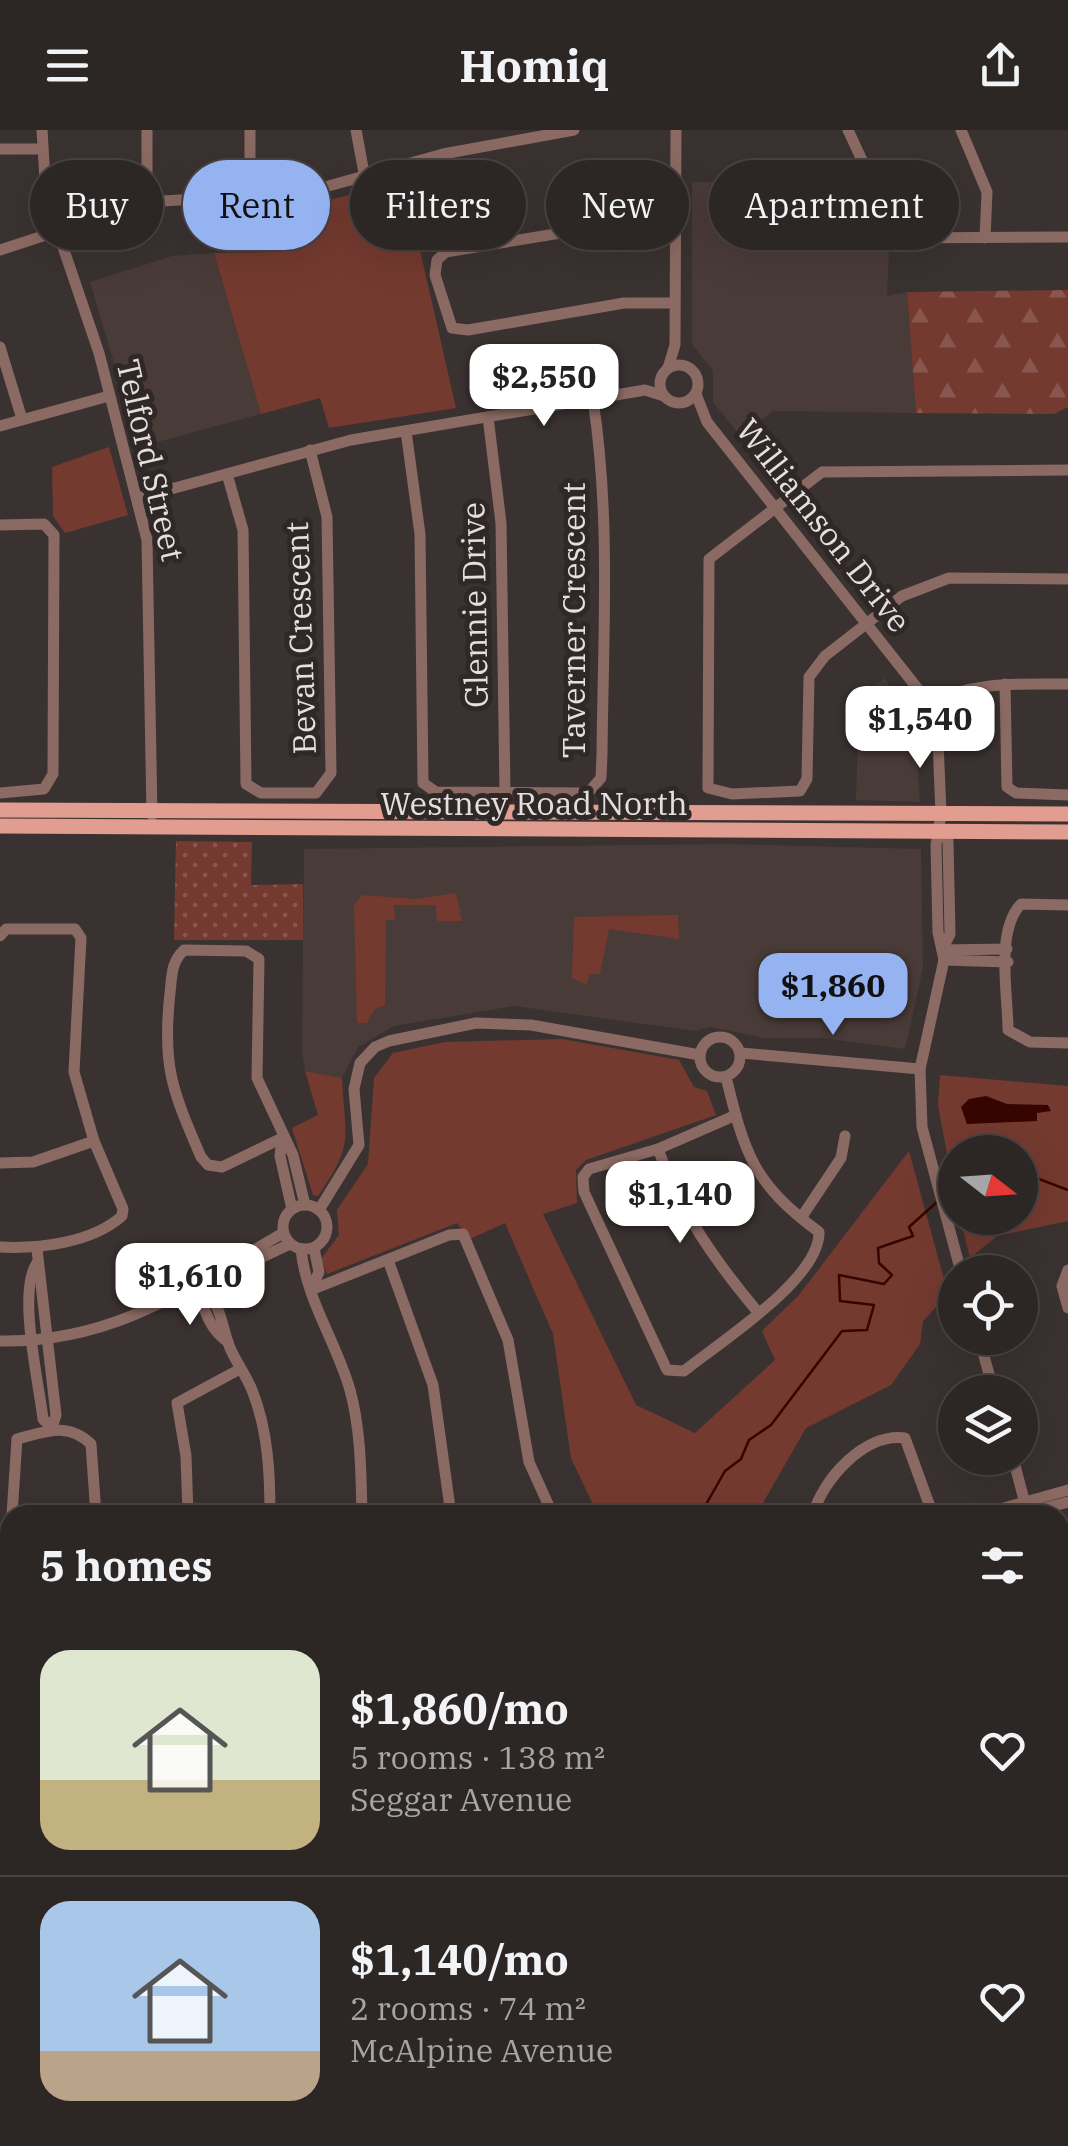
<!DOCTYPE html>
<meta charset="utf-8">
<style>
body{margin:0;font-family:"IBM Plex Serif",serif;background:#383232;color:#f1f3f6;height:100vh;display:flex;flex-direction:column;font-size:38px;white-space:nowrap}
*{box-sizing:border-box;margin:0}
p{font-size:32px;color:#a6a5a7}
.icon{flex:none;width:55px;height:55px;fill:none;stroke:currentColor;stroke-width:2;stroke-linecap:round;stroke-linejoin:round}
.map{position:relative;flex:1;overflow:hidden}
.side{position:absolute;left:0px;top:1375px;width:1070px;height:642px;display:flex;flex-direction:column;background:#2c2625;border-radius:30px 30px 0 0;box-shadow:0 10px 40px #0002,0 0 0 2px #484342}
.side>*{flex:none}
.guide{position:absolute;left:30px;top:30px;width:1010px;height:90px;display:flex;gap:20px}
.needle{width:65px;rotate:107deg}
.fabs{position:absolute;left:938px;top:1005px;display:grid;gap:20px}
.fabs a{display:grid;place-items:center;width:100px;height:100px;border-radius:50%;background:#2c2625;box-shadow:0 10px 40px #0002,0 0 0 2px #484342;font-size:50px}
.price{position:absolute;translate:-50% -85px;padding:0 22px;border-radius:20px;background:#fff;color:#222;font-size:32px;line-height:65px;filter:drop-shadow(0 2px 5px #0008)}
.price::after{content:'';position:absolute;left:50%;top:60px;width:30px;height:22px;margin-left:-15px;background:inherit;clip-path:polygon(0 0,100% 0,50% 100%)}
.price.on{background:#95b2f1;color:#111}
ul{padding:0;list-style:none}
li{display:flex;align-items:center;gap:30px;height:250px;padding:0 40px}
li+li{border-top:2px solid #484342}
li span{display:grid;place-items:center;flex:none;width:280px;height:200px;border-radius:30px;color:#555}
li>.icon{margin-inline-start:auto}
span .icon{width:120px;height:120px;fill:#fffc;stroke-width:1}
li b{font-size:42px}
h2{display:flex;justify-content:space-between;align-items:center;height:120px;padding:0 40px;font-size:42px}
.chip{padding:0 35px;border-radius:45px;background:#2c2625;box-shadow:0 10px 40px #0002,0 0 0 2px #484342;font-size:35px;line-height:90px}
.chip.on{background:#95b2f1;color:#111}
header{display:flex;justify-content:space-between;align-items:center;height:130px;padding:0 40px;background:#2c2625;font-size:45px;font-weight:700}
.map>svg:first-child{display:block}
.built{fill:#493b38}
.grass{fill:url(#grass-dots)}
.forest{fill:url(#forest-firs)}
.park{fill:#743a30}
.water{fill:#370501}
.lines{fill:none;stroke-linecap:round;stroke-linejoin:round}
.stream{stroke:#370501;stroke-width:2.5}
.minor{stroke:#8b6a63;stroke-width:11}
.major{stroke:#e19d8f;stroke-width:15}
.labels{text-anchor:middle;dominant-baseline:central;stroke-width:10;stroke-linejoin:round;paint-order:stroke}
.street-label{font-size:32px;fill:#e5e0df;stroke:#302827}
</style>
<header><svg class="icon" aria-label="menu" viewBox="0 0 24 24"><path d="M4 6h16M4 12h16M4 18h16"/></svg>Homiq<svg class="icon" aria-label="share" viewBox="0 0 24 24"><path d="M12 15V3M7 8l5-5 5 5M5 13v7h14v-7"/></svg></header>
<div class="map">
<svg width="1068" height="2016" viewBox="0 0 1068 2016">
<defs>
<pattern id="grass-dots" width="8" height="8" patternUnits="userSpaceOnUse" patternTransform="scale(2.5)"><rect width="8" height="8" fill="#743a30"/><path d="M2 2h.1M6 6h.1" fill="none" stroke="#88564e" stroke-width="1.8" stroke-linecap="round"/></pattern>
<pattern id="forest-firs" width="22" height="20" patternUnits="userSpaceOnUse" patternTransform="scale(2.5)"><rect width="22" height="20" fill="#743a30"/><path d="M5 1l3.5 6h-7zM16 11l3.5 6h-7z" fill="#88564e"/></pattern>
</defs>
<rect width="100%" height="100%" fill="#3a3231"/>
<g class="built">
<path d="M692,52l166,2 31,70 -2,42 20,-4 9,121 -143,-2 -32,26 -28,-35v-31l-21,-27z"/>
<path d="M214,123l47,161 -122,33 -49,-165 82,-26z"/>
<path d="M885,548l30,55 5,69 -64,-2 3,-103z"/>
<path d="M727,714l194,5 2,119 -18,81 -82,-11h-59l-54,-11 -15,4 -181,-25 -120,20 -36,21 -16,31 -37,-7 -3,-21 2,-201z"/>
</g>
<path class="grass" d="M176,711l76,1 -1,43 52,-1v56h-129z"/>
<path class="forest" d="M1068,160v117l-14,7 -138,-1 -9,-121z"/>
<g class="park">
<path d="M404,50l52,228 -127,20 -9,-30 -59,16 -47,-161 69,-1 -1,-46 33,-2z"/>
<path d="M109,317l19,68 -63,18 -12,-17 -1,-49z"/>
<path d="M456,763l6,28h-25l-1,-16h-42l1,15h-9l-1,85 -11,5 -7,13h-10l-3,-118 8,-10 54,4z"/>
<path d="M678,785l1,24 -70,-10 -9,45h-11l-2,11 -15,-7 2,-61z"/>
<path d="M562,909l117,21 15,27 13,4 9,24 -130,45 -10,10 1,33 -34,11 93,191 59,28 80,-73 -13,-29 37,-36 110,-144 39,143 -25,27 -3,23 -29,41 -85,43 -42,73 -1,14h-165l-27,-57 -18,-124 -48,-111 -35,16 -13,-16 -130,51 -6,-15 18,-24 -2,-25 31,-46 6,-86 19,-25 52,-11z"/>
<path d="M305,941l37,7c3,61 13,65 -24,118l-5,-1 -21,-67 26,-13z"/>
<path d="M940,945l128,11v135l-71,15 -27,22 -10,-40h60v-66h-65v46l-17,-93z"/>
</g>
<path class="water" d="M986,966l21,8 41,1 3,6 -14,2v8l-70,3 -6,-17 8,-8z"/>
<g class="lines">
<g class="stream">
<path d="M1020,1046l6,-2 42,16"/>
<path d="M943,1066l12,-6"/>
<path d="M700,1385l25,-44 16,-12 8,-19 22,-15 71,-94 25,-1 7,-25 -34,-4 -1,-26 45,9 8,-9 -13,-12 -1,-15 35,-12 -4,-9 28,-25"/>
<path d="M0,1687l6,3 4,31"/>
</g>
<g class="minor">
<path d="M42,0l4,67 53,156 48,187 5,275"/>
<path d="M356,0l8,43"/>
<path d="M848,0l50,108 170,-1"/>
<path d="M961,0l26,62 -2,46"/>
<path d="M0,19h42"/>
<path d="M250,64v-64"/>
<path d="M147,72v-72"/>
<path d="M0,120l147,-48 160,-10 136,-38 131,-24"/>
<path d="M674,173h-50l-156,27 -16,-2 -17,-53 2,-15 9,-8 175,-29 53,2"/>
<path d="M0,217l22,72"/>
<circle cx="679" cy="254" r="19"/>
<path d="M668,238l7,-23 1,-215"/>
<path d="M696,264l11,28 211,267 20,52 3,73 -5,31 2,87 6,28 -24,109 2,58 39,145"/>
<path d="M488,287l13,106 4,270"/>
<path d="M0,296l109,-30"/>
<path d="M406,301l14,103 3,249 13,9 152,1 13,-15 1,-23c1,-117 9,-239 -9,-355"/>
<path d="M1068,340l-246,2 -113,87 -1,229 24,6 68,-3 7,-12 2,-102 16,-21 77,-60 47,-18 119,1"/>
<path d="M227,344l16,56 3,254 15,9h55l15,-20 -4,-256 -17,-67"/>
<path d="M138,368l213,-58 294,-50 19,6"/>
<path d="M0,395l44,-1 10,11 -1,239 -9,15 -44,4"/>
<path d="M1005,554l2,103 9,6 52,2"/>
<path d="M926,575c47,-24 90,-21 142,-21"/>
<path d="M941,702l7,9 2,93 -6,12"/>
<path d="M1068,775l-47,-1c-26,27 -13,90 -13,126l22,12 38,1"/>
<path d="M0,806l6,-7h69l6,9 -7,134 20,69 29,68 -1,7c-30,27 -84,33 -122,31"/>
<path d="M944,820l63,-1"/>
<path d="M944,830l64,2"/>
<circle cx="720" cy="927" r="20"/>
<path d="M741,923l179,16"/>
<path d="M726,947c19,78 27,106 93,155 1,47 -99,110 -135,139l-17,-1 -83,-178 -1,-15 6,-8 69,-20 78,-34"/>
<path d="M282,1008l-60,29 -14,-2 -7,-8c-29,-67 -39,-91 -31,-164 2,-17 1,-31 14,-43l62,1 13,8 -2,119 36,77 12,50"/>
<path d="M282,1008l-2,18 12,53"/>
<path d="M658,1019c22,62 57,112 99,162"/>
<path d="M0,1033l33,-1 61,-21"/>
<circle cx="305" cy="1097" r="22"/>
<path d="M319,1080l40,-65 -5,-56 6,-26 15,-16 14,-6 87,-18 55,2 169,30"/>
<path d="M801,1088l40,-60 4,-22"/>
<path d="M37,1119l19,166 -4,13"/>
<path d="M301,1119c5,51 35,92 49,141 11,40 11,84 12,125"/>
<path d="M388,1130l45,125 18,130"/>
<path d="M37,1133c-20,28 2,120 6,156l9,9"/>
<path d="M230,1138l11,-1 49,-23"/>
<path d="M1068,1140l-6,16 6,22"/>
<path d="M200,1156c22,17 21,39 30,62 6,14 16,27 22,42 16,40 18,83 18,125"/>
<path d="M200,1156c2,22 9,43 28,56"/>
<path d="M311,1160l138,-55 14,-1 45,106 21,122 24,53"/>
<path d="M311,1160l8,-18 -5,-24"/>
<path d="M979,1208l15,54"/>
<path d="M0,1211c115,2 190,-54 283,-108"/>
<path d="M1013,1328l15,57"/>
<path d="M12,1385l5,-76c28,-7 50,-18 74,5l5,71"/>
<path d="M188,1385l-2,-59 -9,-53 63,-34"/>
<path d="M813,1385c9,-35 52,-83 92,-77l28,77"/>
<path d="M979,1385l89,-25"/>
<path d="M1019,1385l49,-13"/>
<path d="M1060,1468l8,14"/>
<path d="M1060,1544l8,-4"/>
<path d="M1060,1558l8,-4"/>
<path d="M1060,1605l7,18v15l-7,4"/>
<path d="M0,1848l5,-9 1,-79"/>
<path d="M0,1985l10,4"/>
<path d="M61,2008l23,8"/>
<path d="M409,2016l1,-8"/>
</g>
<g class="major">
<path d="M0,680l1068,4"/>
<path d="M0,696l1068,6"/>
<path d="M1060,1733h8"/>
<path d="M568,2016l3,-8"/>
<path d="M585,2016l3,-8"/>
</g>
</g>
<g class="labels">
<g class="street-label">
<text transform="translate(151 330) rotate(77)">Telford Street</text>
<text transform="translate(824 395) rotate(52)">Williamson Drive</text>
<text transform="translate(474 475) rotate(-91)">Glennie Drive</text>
<text transform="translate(573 490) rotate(-90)">Taverner Crescent</text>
<text transform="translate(300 508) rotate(-92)">Bevan Crescent</text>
<text x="534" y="673">Westney Road North</text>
</g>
</g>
</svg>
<div class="fabs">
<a><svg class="needle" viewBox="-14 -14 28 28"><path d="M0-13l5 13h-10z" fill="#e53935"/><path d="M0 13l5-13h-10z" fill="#a6a5a7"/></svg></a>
<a><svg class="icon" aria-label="locate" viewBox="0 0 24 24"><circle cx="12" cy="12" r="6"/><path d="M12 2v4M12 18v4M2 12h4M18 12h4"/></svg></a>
<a><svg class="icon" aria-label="layers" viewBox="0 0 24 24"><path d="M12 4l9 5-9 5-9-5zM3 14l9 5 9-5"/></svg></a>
</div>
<b class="price" style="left:544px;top:299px">$2,550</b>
<b class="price" style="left:920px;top:641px">$1,540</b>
<b class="price on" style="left:833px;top:908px">$1,860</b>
<b class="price" style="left:680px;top:1116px">$1,140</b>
<b class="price" style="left:190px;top:1198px">$1,610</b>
<div class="guide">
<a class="chip">Buy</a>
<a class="chip on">Rent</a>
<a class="chip">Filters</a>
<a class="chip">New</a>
<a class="chip">Apartment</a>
</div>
<section class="side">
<h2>5 homes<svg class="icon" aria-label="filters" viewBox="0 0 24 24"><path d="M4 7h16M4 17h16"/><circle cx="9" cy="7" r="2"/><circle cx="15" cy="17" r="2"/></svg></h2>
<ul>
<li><span style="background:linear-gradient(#dfe7d0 65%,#c2b280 0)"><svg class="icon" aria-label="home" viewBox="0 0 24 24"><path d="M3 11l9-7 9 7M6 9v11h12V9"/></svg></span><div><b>$1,860/mo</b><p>5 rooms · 138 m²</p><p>Seggar Avenue</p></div><svg class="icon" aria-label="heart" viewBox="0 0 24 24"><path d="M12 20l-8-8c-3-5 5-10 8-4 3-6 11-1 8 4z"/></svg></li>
<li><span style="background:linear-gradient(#a9c7e8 75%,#b9a48a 0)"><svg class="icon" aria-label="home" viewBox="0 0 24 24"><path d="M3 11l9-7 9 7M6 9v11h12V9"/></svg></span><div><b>$1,140/mo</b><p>2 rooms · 74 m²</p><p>McAlpine Avenue</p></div><svg class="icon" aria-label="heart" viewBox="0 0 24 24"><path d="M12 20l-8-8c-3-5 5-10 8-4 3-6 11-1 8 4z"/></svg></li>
</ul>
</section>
</div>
